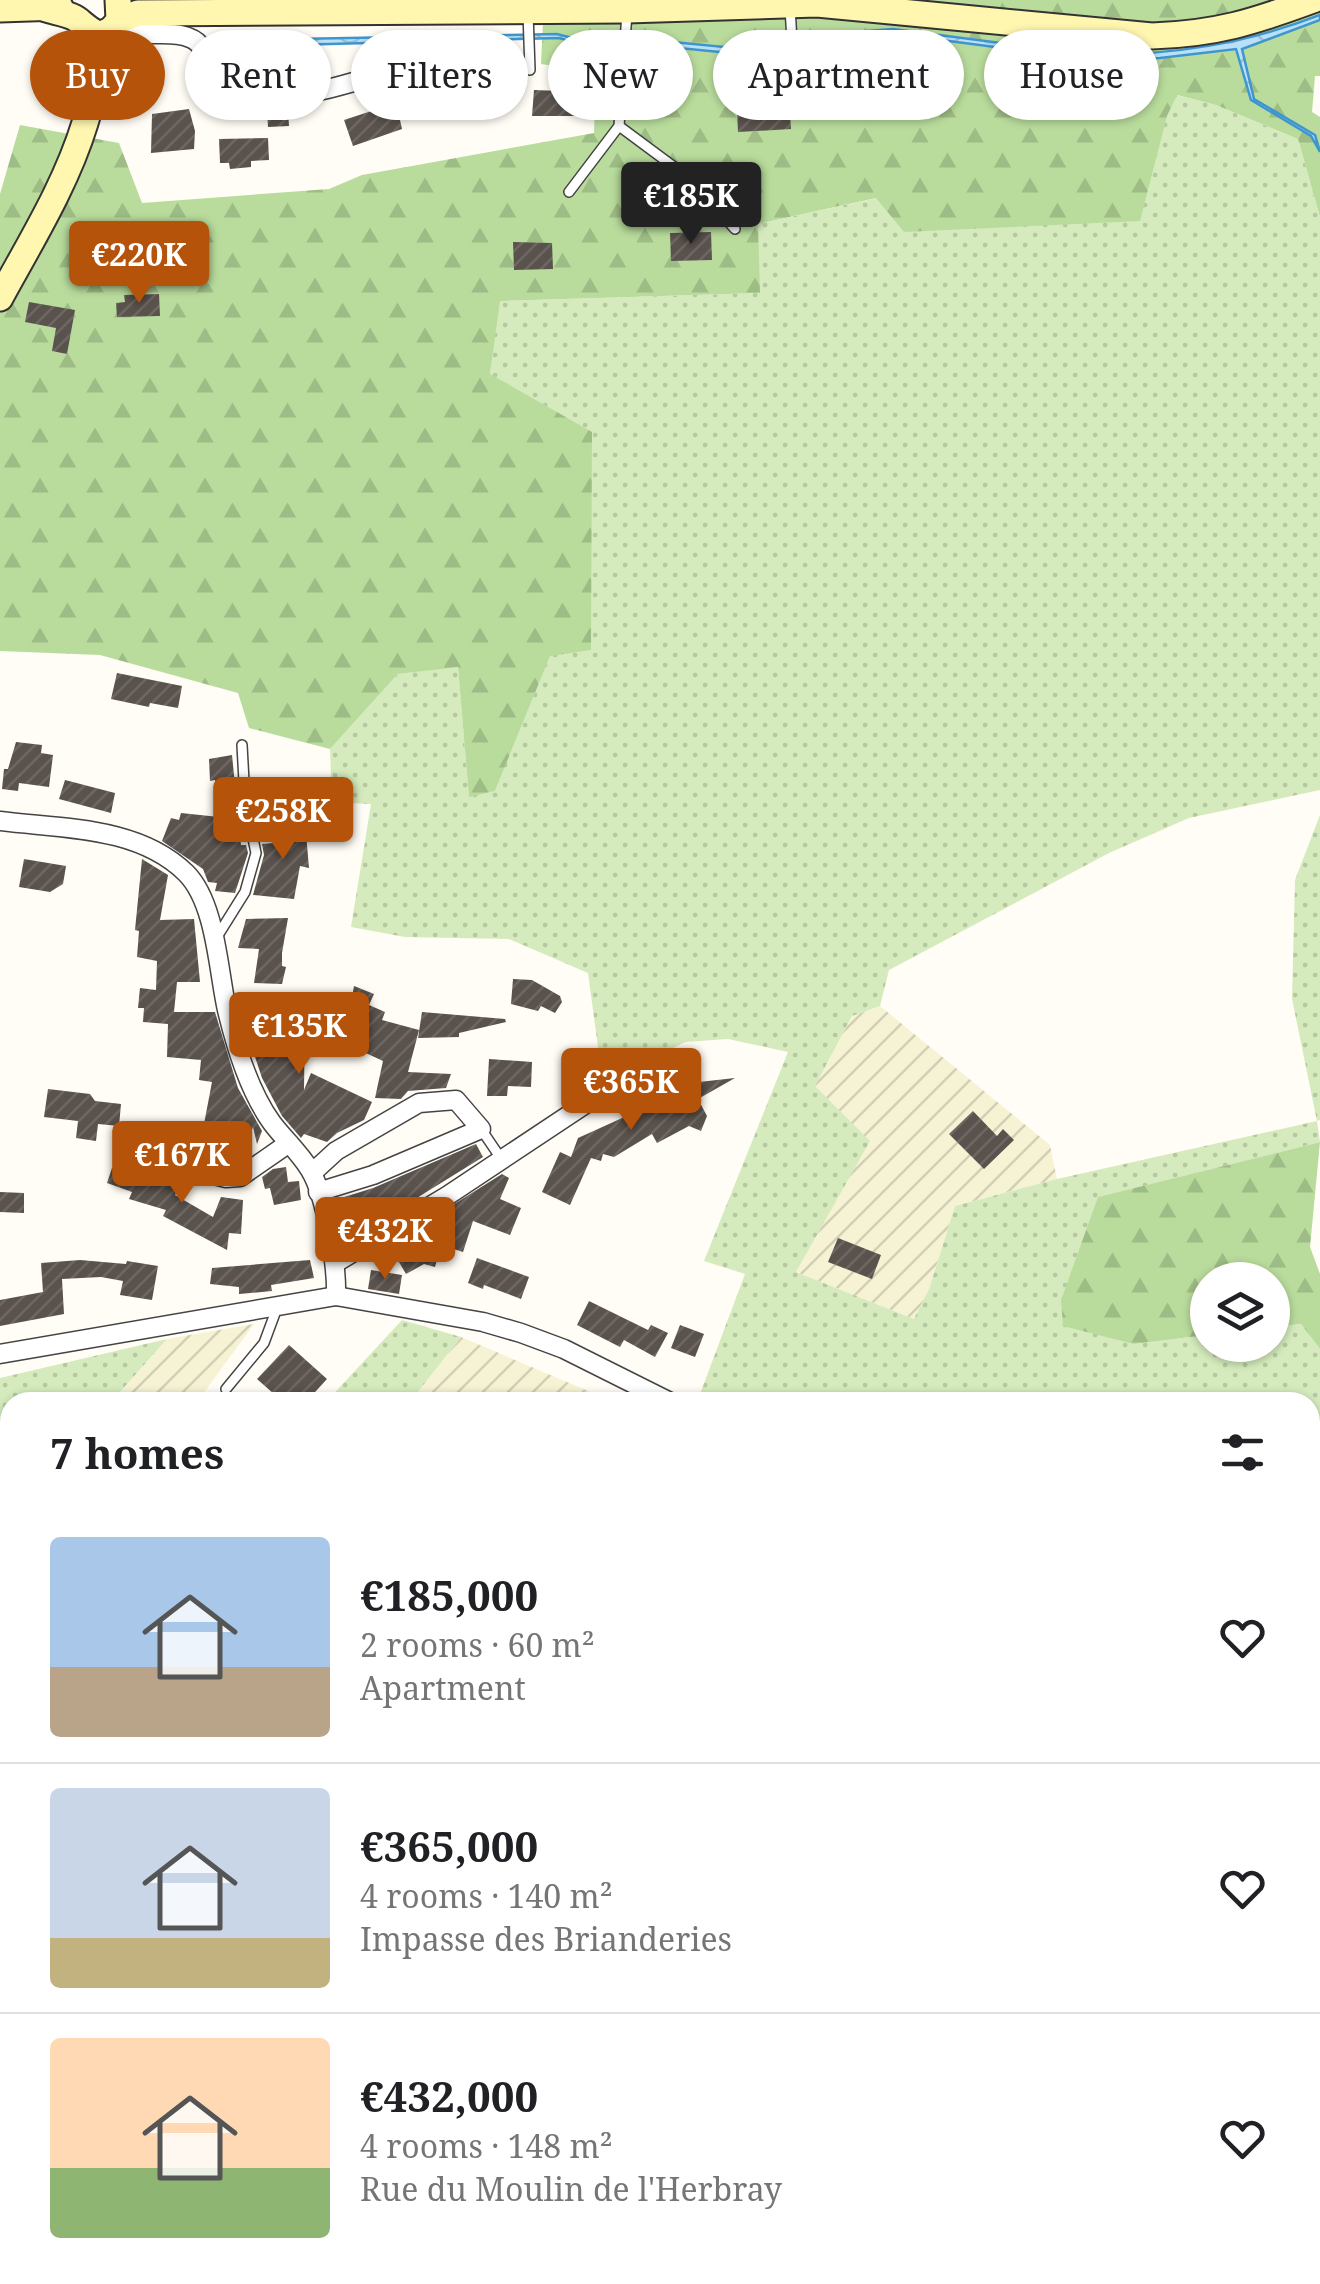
<!DOCTYPE html>
<meta charset="utf-8">
<style>
body{margin:0;font-family:"Noto Serif",serif;background:#f6f6f6;color:#202124;height:100vh;display:flex;flex-direction:column;font-size:38px;white-space:nowrap}
*{box-sizing:border-box;margin:0}
p{font-size:32px;color:#757577}
.icon{flex:none;width:55px;height:55px;fill:none;stroke:currentColor;stroke-width:2;stroke-linecap:round;stroke-linejoin:round}
.map{position:relative;flex:1;overflow:hidden}
.sheet{position:absolute;left:0px;top:1392px;width:1320px;height:892px;display:flex;flex-direction:column;background:#fff;border-radius:30px 30px 0 0;box-shadow:0 2px 8px #0004}
.sheet>*{flex:none}
.top-card{position:absolute;left:30px;top:30px;width:1260px;height:90px;display:flex;gap:20px}
.tools{position:absolute;left:1190px;top:1262px;display:grid;gap:20px}
.tools a{display:grid;place-items:center;width:100px;height:100px;border-radius:50%;background:#fff;box-shadow:0 2px 8px #0004;font-size:50px}
.price{position:absolute;translate:-50% -85px;padding:0 22px;border-radius:10px;background:#b45309;color:#fff;font-size:32px;line-height:65px;filter:drop-shadow(0 2px 5px #0008)}
.price::after{content:'';position:absolute;left:50%;top:60px;width:30px;height:22px;margin-left:-15px;background:inherit;clip-path:polygon(0 0,100% 0,50% 100%)}
.price.current{background:#222;color:#fff}
ul{padding:0;list-style:none}
li{display:flex;align-items:center;gap:30px;height:250px;padding:0 50px}
li+li{border-top:2px solid #e0e0e0}
li span{display:grid;place-items:center;flex:none;width:280px;height:200px;border-radius:10px;color:#555}
li>.icon{margin-inline-start:auto}
span .icon{width:120px;height:120px;fill:#fffc;stroke-width:1}
li b{font-size:42px}
h2{display:flex;justify-content:space-between;align-items:center;height:120px;padding:0 50px;font-size:42px}
.pill{padding:0 35px;border-radius:45px;background:#fff;box-shadow:0 2px 8px #0004;font-size:35px;line-height:90px}
.pill.current{background:#b45309;color:#fff}
.map>svg:first-child{display:block}
.farmland{fill:url(#farmland-furrows)}
.grass{fill:url(#grass-dots)}
.forest{fill:url(#forest-firs)}
.water{fill:url(#water-waves);stroke:#3f96cf;stroke-width:2.5}
.building{fill:url(#building-hatch)}
.lines{fill:none;stroke-linecap:round;stroke-linejoin:round}
.lane-casing{stroke:#444;stroke-width:12}
.street-casing{stroke:#444;stroke-width:21}
.secondary-casing{stroke:#333;stroke-width:29}
.lane{stroke:#fff;stroke-width:9}
.street{stroke:#fff;stroke-width:18}
.secondary{stroke:#fff6b0;stroke-width:25}
</style>
<div class="map">
<svg width="1320" height="2284" viewBox="0 0 1320 2284">
<defs>
<pattern id="farmland-furrows" width="10" height="10" patternUnits="userSpaceOnUse" patternTransform="scale(2.5)"><rect width="10" height="10" fill="#f6f3d4"/><path d="M-1 1l2-2M0 10L10 0M9 11l2-2" fill="none" stroke="#d2cfb5"/></pattern>
<pattern id="grass-dots" width="8" height="8" patternUnits="userSpaceOnUse" patternTransform="scale(2.5)"><rect width="8" height="8" fill="#d5ebbd"/><path d="M2 2h.1M6 6h.1" fill="none" stroke="#b6c8a1" stroke-width="1.8" stroke-linecap="round"/></pattern>
<pattern id="forest-firs" width="22" height="20" patternUnits="userSpaceOnUse" patternTransform="scale(2.5)"><rect width="22" height="20" fill="#b9dc9c"/><path d="M5 1l3.5 6h-7zM16 11l3.5 6h-7z" fill="#9ebc85"/></pattern>
<pattern id="water-waves" width="16" height="10" patternUnits="userSpaceOnUse" patternTransform="scale(2.5)"><rect width="16" height="10" fill="#b9e0f7"/><path d="M0 5q4-4 8 0t8 0" fill="none" stroke="#9ebfd3"/></pattern>
<pattern id="building-hatch" width="6" height="6" patternUnits="userSpaceOnUse" patternTransform="scale(2.5)"><rect width="6" height="6" fill="#5a524d"/><path d="M-1 1l2-2M0 6l6-6M5 7l2-2" fill="none" stroke="#6d6662"/></pattern>
</defs>
<rect width="100%" height="100%" fill="#fffdf5"/>
<g class="farmland">
<path d="M880,1006l170,139 7,34 -102,27 -26,83 -15,30 -118,-47 73,-131 -55,-54 38,-71z"/>
<path d="M254,1324l-54,74 5,4h-94l56,-63z"/>
<path d="M461,1337l153,65h-204z"/>
<path d="M1320,1506v778h-1205l-10,-9h1205v-746z"/>
<path d="M10,1517v388l-10,-2v-375z"/>
<path d="M10,2052v143l-10,-9v-120z"/>
</g>
<g class="grass">
<path d="M1176,95l40,10 82,34 22,78v573l-131,28 -80,35 -220,117 -9,36 -28,10 -37,70 55,55 -74,131 118,47 15,-30 26,-83 102,-27 260,-58 -25,-122 3,-119 25,-65v305l-3,1 3,21 -221,55 35,147 73,-9 1,10h64l1,-18 28,-3 19,25v157l-10,23v-127h-613l48,-128 -41,-13 84,-209 -60,-13 -43,3 -82,42 -15,-111 -79,-34 -104,-2 -54,-10 20,-123 -39,-2 -2,-53 68,-75 60,-8 11,130 26,-5 55,-136 -60,-281 9,-73 260,-8 -2,-69 120,-26 290,-82z"/>
<path d="M402,1320l59,17 -51,65h-84z"/>
<path d="M167,1339l-56,63h-101v115l-10,11v-150z"/>
<path d="M0,1903l10,2v147l-10,14z"/>
<path d="M0,2186l10,9v80h95l10,9h-115z"/>
</g>
<g class="forest">
<path d="M544,0h776v76h-5l-3,36 8,5v100l-22,-78 -82,-34 -39,-10 -10,21 -27,105 -236,11 -28,-34 -118,26 2,69 -260,8 -10,73 102,58 -1,218 -41,6 -55,135 -26,6 -11,-130 -60,7 -68,75 -81,-21 -11,-35 -138,-38 -100,-4v-457l20,-69 99,18 23,60 187,-14 33,-14 232,-42 2,-61 -55,-8z"/>
<path d="M1320,1142l-10,105 10,27v75l-19,-25 -28,3 -1,-47h-64l-1,55 -73,9 -71,-18 -2,-26 37,-103z"/>
</g>
<path class="water" d="M1320,15v5l-78,29 12,50 61,36 5,17 -9,-16 -60,-36 -15,-51 -76,9 -64,2 -201,-26 -121,8 -34,12 -71,-7 -25,14 -85,-23 -267,7 -33,4 -27,-3 -20,7 -4,-6c25,-8 58,-5 86,-8l263,-5 83,22 33,-14 72,7 29,-11 119,-9 200,26c80,0 152,-11 227,-40z"/>
<g class="building">
<path d="M468,57l3,27 -36,4 -3,-18z"/>
<path d="M299,66l2,16 -26,4 -1,-16z"/>
<path d="M893,79l1,25 -33,2 -1,-25z"/>
<path d="M561,88h17l-1,28h-45l2,-26 27,1z"/>
<path d="M789,98l2,31 -53,3 -1,-22 34,-3v-7z"/>
<path d="M408,99l6,17 -14,4 2,9 -49,17 -9,-26z"/>
<path d="M189,109l6,22 -1,18 -43,4 1,-39z"/>
<path d="M288,109l1,17 -21,1 -1,-16z"/>
<path d="M268,138l1,22 -18,1v6l-21,2 -1,-6h-9l-1,-24z"/>
<path d="M711,232l1,28 -41,1 -1,-28z"/>
<path d="M513,242l39,1 1,26 -39,1z"/>
<path d="M159,294l1,22 -43,1 -1,-14 9,-1 -1,-7z"/>
<path d="M29,302l46,8 -8,44 -15,-3 4,-23 -31,-6z"/>
<path d="M117,673l65,13 -4,22 -28,-5 -1,4 -38,-8z"/>
<path d="M16,742l26,3 -1,8 12,2 -4,32 -30,-4 -1,8 -16,-2 2,-20h4z"/>
<path d="M232,755l9,90h5l2,8 -13,40 -20,-2 2,-8 -9,-1 -5,-13 -41,-28 9,-23 8,2 2,-7 38,4 -3,-33 -1,-4 -5,1 -1,-22z"/>
<path d="M65,780l50,13 -4,20 -52,-14z"/>
<path d="M305,822l4,46 -9,-2 -6,33 -41,-4 11,-40 -2,-11 12,-1 -1,-18z"/>
<path d="M24,859l42,7 -3,18 -13,8 -31,-5z"/>
<path d="M142,859l26,16 -8,45 34,-1 6,63h-23l-3,30h41l23,76 24,43 -5,13 -4,-17 -11,34 -6,4 -96,-19 9,-24 16,4 -1,5 30,9 6,-17 4,1 8,-42 -13,-2 2,-20 -34,-3 1,-33 -25,-2 1,-14h-6l2,-20 16,2 1,-29 -20,-4 2,-26 -4,-1z"/>
<path d="M288,918l-6,35v13l4,1 -4,17 -28,-1 5,-34 -21,-1 8,-29z"/>
<path d="M513,979l19,1 28,16 2,6 -7,11 -14,-7 -3,5 -27,-7z"/>
<path d="M354,986l20,8 -5,11 16,7 -3,8 37,10 -11,42 43,2 -5,14 -38,3 -7,8 -26,-1 8,-37 -56,-26 11,-26h12z"/>
<path d="M288,1008v6h17l-1,76 7,-17 61,29 -8,18 -27,13 -10,9 -23,-8 -3,4 -19,-22 -20,-38 -22,-67z"/>
<path d="M422,1012l83,7 1,3 -47,11v4l-41,1z"/>
<path d="M489,1059l43,3 -1,25 -23,-1 -1,10h-20z"/>
<path d="M735,1078l-37,21 9,17 -6,15 -12,-5 -32,17 -5,-9 -38,23 -11,-3 -2,7 -10,-3 -21,47 -28,-13 18,-40 11,5 7,-19 42,-19 16,-10 -2,-4 17,-9 39,-13z"/>
<path d="M48,1089l42,5 5,7 26,3 -2,22 -21,-2 -2,17 -20,-3 2,-17 -34,-4z"/>
<path d="M973,1111l24,25 6,-7 11,11 -30,29 -35,-35z"/>
<path d="M476,1144l7,13 -139,86 -6,-44 35,-11z"/>
<path d="M134,1165l45,23 -4,7 38,22 8,-20 22,3 -2,34 -12,-1 -2,17 -64,-34 3,-6 -37,-11 3,-7 -25,-9 5,-15 18,7z"/>
<path d="M286,1167l2,15 11,-1 2,19 -27,5 -4,-17 -5,1 -3,-12 11,-8z"/>
<path d="M502,1174l7,4 -9,21 21,9 -11,27 -37,-14 -10,31 -22,-7 -6,22 -11,-3 -18,10 -17,-29z"/>
<path d="M0,1192l24,1v20l-24,-1z"/>
<path d="M838,1238l43,17 -9,24 -44,-17z"/>
<path d="M477,1258l52,19 -8,22 -37,-14 -1,4 -15,-6z"/>
<path d="M80,1260l46,4 1,-3 31,5 -6,34 -32,-5 3,-14 -22,-4 -39,2 2,35 -64,12v-26l43,-8 -2,-29z"/>
<path d="M310,1260l4,18 -43,7 1,6 -33,3v-7l-29,-3 2,-16z"/>
<path d="M371,1270l31,5 -3,19 -31,-5z"/>
<path d="M589,1301l59,29 3,-5 17,8 -13,24 -31,-17 -4,7 -43,-22z"/>
<path d="M680,1325l24,9 -9,23 -24,-9z"/>
<path d="M289,1345l38,34 -21,23h-23l-26,-23z"/>
</g>
<g class="lines">
<g class="lane-casing">
<g id="lane">
<path d="M528,13l2,57"/>
<path d="M460,48l30,-5 17,2"/>
<path d="M793,57l57,23"/>
<path d="M752,85l41,-28 -3,-49"/>
<path d="M619,126l70,52 46,51"/>
<path d="M569,192l50,-66 8,-113"/>
<path d="M215,940l30,-48 11,-39 -11,-53 -3,-55"/>
<path d="M481,1129l21,31"/>
<path d="M226,1389l38,-46 13,-35"/>
</g>
</g>
<g class="street-casing">
<g id="street">
<path d="M116,25c21,17 51,3 74,13 23,8 14,45 37,56 48,22 181,-30 233,-46"/>
<path d="M0,821c63,8 138,5 186,52 30,30 32,97 41,137 9,38 22,81 45,113 12,16 28,30 38,47 16,26 27,96 26,126"/>
<path d="M145,1157l81,21 14,-1 49,-34"/>
<path d="M312,1173l24,-22 83,-48 37,-3 25,29 -108,46 -55,17"/>
<path d="M337,1262l110,-66 143,-95"/>
<path d="M0,1354l336,-58 147,26 38,11 43,16 106,53"/>
<path d="M1310,1445l10,1"/>
</g>
</g>
<g class="secondary-casing">
<g id="secondary">
<path d="M0,9l60,-2"/>
<path d="M46,9c9,3 25,5 32,11 16,13 25,23 41,0l-1,-20"/>
<path d="M119,20l19,-7 489,-3 190,-6 335,32c64,-2 101,-14 161,-36"/>
<path d="M0,298c31,-57 66,-113 85,-175 10,-30 11,-61 21,-91"/>
</g>
</g>
<use href="#lane" class="lane"/>
<use href="#street" class="street"/>
<use href="#secondary" class="secondary"/>
</g>
</svg>
<div class="tools">
<a><svg class="icon" aria-label="layers" viewBox="0 0 24 24"><path d="M12 4l9 5-9 5-9-5zM3 14l9 5 9-5"/></svg></a>
</div>
<b class="price current" style="left:691px;top:247px">€185K</b>
<b class="price" style="left:139px;top:306px">€220K</b>
<b class="price" style="left:283px;top:862px">€258K</b>
<b class="price" style="left:299px;top:1077px">€135K</b>
<b class="price" style="left:631px;top:1133px">€365K</b>
<b class="price" style="left:182px;top:1206px">€167K</b>
<b class="price" style="left:385px;top:1282px">€432K</b>
<div class="top-card">
<a class="pill current">Buy</a>
<a class="pill">Rent</a>
<a class="pill">Filters</a>
<a class="pill">New</a>
<a class="pill">Apartment</a>
<a class="pill">House</a>
</div>
<section class="sheet">
<h2>7 homes<svg class="icon" aria-label="filters" viewBox="0 0 24 24"><path d="M4 7h16M4 17h16"/><circle cx="9" cy="7" r="2"/><circle cx="15" cy="17" r="2"/></svg></h2>
<ul>
<li><span style="background:linear-gradient(#a9c7e8 65%,#b9a48a 0)"><svg class="icon" aria-label="home" viewBox="0 0 24 24"><path d="M3 11l9-7 9 7M6 9v11h12V9"/></svg></span><div><b>€185,000</b><p>2 rooms · 60 m²</p><p>Apartment</p></div><svg class="icon" aria-label="heart" viewBox="0 0 24 24"><path d="M12 20l-8-8c-3-5 5-10 8-4 3-6 11-1 8 4z"/></svg></li>
<li><span style="background:linear-gradient(#c9d6e8 75%,#c2b280 0)"><svg class="icon" aria-label="home" viewBox="0 0 24 24"><path d="M3 11l9-7 9 7M6 9v11h12V9"/></svg></span><div><b>€365,000</b><p>4 rooms · 140 m²</p><p>Impasse des Brianderies</p></div><svg class="icon" aria-label="heart" viewBox="0 0 24 24"><path d="M12 20l-8-8c-3-5 5-10 8-4 3-6 11-1 8 4z"/></svg></li>
<li><span style="background:linear-gradient(#ffd9b3 65%,#8fb573 0)"><svg class="icon" aria-label="home" viewBox="0 0 24 24"><path d="M3 11l9-7 9 7M6 9v11h12V9"/></svg></span><div><b>€432,000</b><p>4 rooms · 148 m²</p><p>Rue du Moulin de l'Herbray</p></div><svg class="icon" aria-label="heart" viewBox="0 0 24 24"><path d="M12 20l-8-8c-3-5 5-10 8-4 3-6 11-1 8 4z"/></svg></li>
</ul>
</section>
</div>
